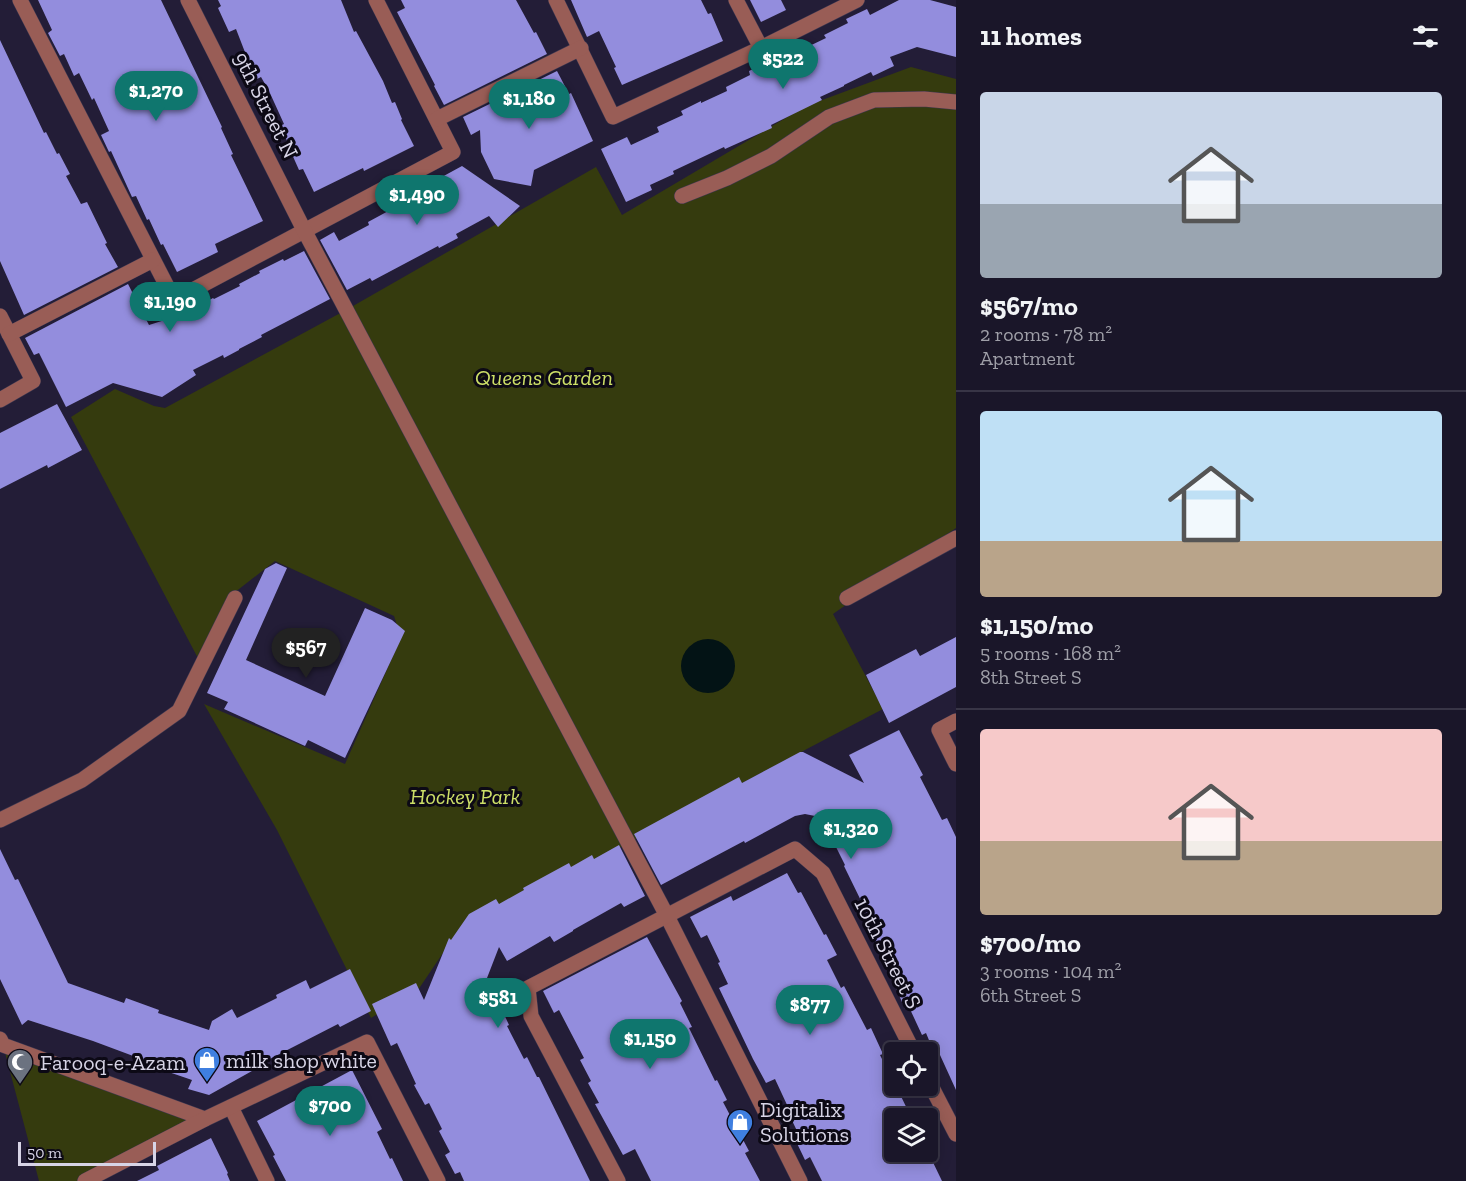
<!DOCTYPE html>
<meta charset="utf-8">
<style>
body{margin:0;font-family:"Zilla Slab",serif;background:#272335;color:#f1f3f6;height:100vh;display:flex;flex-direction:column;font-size:22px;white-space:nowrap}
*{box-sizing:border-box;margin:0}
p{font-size:20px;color:#9f9fa8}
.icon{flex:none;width:33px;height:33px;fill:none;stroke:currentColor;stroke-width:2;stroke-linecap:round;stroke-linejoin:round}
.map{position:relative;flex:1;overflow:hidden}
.details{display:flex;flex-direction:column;background:#1a1629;width:510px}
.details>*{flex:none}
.buttons{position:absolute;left:884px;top:1042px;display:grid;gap:12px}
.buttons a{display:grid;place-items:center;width:54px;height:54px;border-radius:6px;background:#1a1629;box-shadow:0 3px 15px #0003,0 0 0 2px #383546;font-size:30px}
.scale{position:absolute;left:18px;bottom:15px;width:138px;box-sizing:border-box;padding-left:6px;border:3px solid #d7d4e6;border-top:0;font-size:16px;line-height:21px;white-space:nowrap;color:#d7d4e6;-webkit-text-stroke:4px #0c0915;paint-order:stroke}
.price{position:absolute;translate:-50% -51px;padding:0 14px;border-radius:21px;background:#0f766e;color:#fff;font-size:20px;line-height:39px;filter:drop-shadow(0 2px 3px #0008)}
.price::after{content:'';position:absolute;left:50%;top:36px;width:18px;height:14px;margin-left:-9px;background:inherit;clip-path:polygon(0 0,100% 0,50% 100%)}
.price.current{background:#222;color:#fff}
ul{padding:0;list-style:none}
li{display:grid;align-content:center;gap:12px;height:318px;padding:0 24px}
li+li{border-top:2px solid #383546}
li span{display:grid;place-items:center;height:186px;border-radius:6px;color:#555}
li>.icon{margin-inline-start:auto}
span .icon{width:108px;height:108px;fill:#fffc;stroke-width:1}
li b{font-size:26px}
h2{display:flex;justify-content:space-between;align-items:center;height:72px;padding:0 24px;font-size:26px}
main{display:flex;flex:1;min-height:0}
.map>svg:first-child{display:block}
.green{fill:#353b0e}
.water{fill:#031315}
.building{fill:#938ddd}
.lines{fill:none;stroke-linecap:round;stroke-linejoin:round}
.minor-casing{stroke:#3c3750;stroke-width:16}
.minor{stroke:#995d56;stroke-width:15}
.labels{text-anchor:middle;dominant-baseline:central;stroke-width:6;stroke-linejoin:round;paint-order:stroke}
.street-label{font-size:22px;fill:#d7d4e6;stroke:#0c0915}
.park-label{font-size:22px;font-style:italic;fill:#cee068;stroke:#0c0915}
.poi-label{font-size:22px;fill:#d7d4e6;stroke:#0c0915;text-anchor:start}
</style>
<main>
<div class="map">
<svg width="956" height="1181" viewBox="0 0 956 1181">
<rect width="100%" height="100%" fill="#231d37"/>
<g class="green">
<path d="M911,67l45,12v449l-123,86 50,95 -255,134 -181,104 -29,43 -47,28 -94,-188 -73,-126 141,60 56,-126 -7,-22 -119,-55 -41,32 -34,69 -129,-245 44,-28 39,17 11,2 181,-98 250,-143 26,48 184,-109z"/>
<path d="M3,1045l202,74 -120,62h-46z"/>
</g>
<circle class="water" cx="708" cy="666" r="27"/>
<g class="building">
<path d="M38,0h123l61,127 -1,1 12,26 -2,1 32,66 -48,23 3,8 -41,20 -14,-28 -2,1 -12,-26 -2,1 -11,-24 -4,1 -21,-46 -2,1 -8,-17 8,-4 -15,-33 -2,2 -13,-27 -5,3 -10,-22 -4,2 -12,-23 4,-3z"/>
<path d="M218,0h123l13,32 2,-1 27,50 9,22 3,-1 7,17 -1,1 13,26 -50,25 -1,-3 -49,24 -11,-23 -4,1 -8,-18 1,-1 -12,-25 4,-2 -15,-33 -8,-14 -6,3 -9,-19 2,-1 -12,-31 -7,3 -11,-24 3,-2z"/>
<path d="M401,0h115l18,33 2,-1 11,22 -103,51 -10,-19 1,-1 -38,-73 8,-4z"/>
<path d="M571,0h130l7,14 3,-1 12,28 -101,44 -8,-17 2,-1 -17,-36 -12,6z"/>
<path d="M750,0h31l5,10 -25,12z"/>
<path d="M899,0h31l26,7v50l-39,-10 -27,10 4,9 -21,10 -2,-4 -27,13v1l-24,11 2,3 -51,25 1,3 -47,21 -1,-2 -51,24 1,3 -24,11 2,5 -26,12 -25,-53 26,-12 4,8 28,-13 -2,-5 26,-12 -2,-4 20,-10v2l26,-12 -1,-4 24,-12 -1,-4 48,-23 2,3 27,-13 -2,-3 24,-12 -2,-4 21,-10 3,6z"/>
<path d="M0,40l44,93 2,-1 11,22 2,-1 11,21 -4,2 15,28 6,-2 20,41 -2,1 13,23 -94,48 -24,-54z"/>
<path d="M557,71l12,23 2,-1 22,48 -59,29 -3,16 -37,-7 -13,-27 -1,-22 -9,5 -8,-18z"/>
<path d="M462,166l58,40 -22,21 -9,-11 -33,18 2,4 -19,10 -1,-2 -66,35 -2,-3 -23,12 -27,-50 14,-8 5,9 30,-16 -1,-3 24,-13 -1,-2 19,-11 -2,-3 20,-11 1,2z"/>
<path d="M304,251l26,48 -69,36 1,2 -23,12v1l-15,8 -1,-3 -30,15 3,5 -34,22 -49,-14 -47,24 -27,-54 -5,2 -9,-17 103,-54 21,41 19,-6 22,-11 1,2 22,-12 1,1 26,-13 -1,-2 21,-11 -1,-2 24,-12 1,2z"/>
<path d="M57,404l25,46 -34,18 -1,-3 -47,24v-56z"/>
<path d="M276,563l11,5 -41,92 79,36 40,-88 27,12 13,11 -60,127 -37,-18 -3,6 -81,-37 4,-7 -21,-9 58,-124z"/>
<path d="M956,637v50l-67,36 -23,-48 50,-26 4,7z"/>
<path d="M899,730l24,45 -3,2 22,43 5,-2 9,19v253l-16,-35 -4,2 -10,-24 -4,2 -13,-28 -4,2 -40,-92 3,-2 -24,-49 1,-1 -16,-32 -6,3 -3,-19 -15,-3 -10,2 -50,27 -1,-2 -83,44 -27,-51 105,-57 3,6 58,-31h3l61,31 -15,-28z"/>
<path d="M619,845l26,51 -21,11 -3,-4 -48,27v1l-19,11 -4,-6 -43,25 -8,-14 -24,62 22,-10 12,26 -2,1 17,33 3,-2 10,20h2l51,104h-126l-4,-9 -5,2 -10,-19 5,-3 -11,-21 3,-2 -13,-26 -4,2 -11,-20 2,-1 -19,-41 -6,3 -19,-42 44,-21 8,17 25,-62 2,2 18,-26 27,-15 3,5 25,-14 -1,-2 46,-25 2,4 21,-12 2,4z"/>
<path d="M0,849l15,31 3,-1 50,104 56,20 2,-5 33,12 -1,3 51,17 3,-9 20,-12 5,9 40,-20 -1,-3 30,-15 4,9 40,-20 21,42 -31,16 -2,-3 -78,40 1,2 -52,29 -21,-6 4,-9 -41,-14 1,-3 -59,-22 -65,-21 -6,5 -22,-46z"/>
<path d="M787,873l11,20 3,-1 23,43 2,-1 11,21 -10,5 14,28 3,-2 23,44 4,-2 12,26 -3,1 13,26h1v5h2l16,33h-18v33h34l14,29h-120l-12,-24 -5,3 -12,-25 5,-2 -12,-25 2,-1 -13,-28 -9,4 -13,-24 -34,-71 9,-4 -10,-21 2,-1 -13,-27 -6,3 -11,-21 41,-21 2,5z"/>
<path d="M647,937l35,64 -2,2 12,24 -3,1 26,53 2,-1 10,20 -4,2 26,49 -4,2 15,28h-109l-16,-32 -12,6 -28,-51 4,-1 -11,-20 3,-2 -11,-21 4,-2 -25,-48 -5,3 -11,-22z"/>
<path d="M352,1070l30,59 -5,3 13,27 2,-1 11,23h-117l-13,-25 2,-1 -18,-34z"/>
<path d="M211,1138l17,35 -1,1 3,7h-93l22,-11 -2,-4z"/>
</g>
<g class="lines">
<g class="minor-casing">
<g id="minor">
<path d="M20,0l154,300 279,-148 -77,-152"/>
<path d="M188,0l116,230 363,686 133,265"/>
<path d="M556,0l57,117 148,-69 96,-48"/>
<path d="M736,0l25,48"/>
<path d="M437,119l144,-71"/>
<path d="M682,196l45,-18 44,-22 58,-39 45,-17 50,-1 32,3"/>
<path d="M0,316l33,65 -33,19"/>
<path d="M9,334l144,-74"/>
<path d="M847,598l109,-60"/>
<path d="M956,721l-17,9 17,34"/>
<path d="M0,820l82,-40 97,-69 56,-113"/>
<path d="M0,1039l3,6 202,74"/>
<path d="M927,1078l29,56"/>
<path d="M231,1107l36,74"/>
<path d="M85,1181l120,-62 162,-77 71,139"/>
<path d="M618,1181l-87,-165 -3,-28 267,-139 28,24 91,180"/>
</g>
</g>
<use href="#minor" class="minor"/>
</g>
<defs>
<g id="shop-pin" transform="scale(1.35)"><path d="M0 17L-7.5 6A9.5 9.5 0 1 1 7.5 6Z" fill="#3f7fe0" stroke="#0c0915"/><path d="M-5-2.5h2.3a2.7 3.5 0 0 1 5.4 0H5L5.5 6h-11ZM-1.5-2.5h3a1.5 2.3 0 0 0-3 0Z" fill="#fff"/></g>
<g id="mosque-pin" transform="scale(1.35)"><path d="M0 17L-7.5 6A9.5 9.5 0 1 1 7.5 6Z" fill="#6b7280" stroke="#0c0915"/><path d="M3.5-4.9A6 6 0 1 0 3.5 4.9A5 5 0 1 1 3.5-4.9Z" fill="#fff"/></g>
</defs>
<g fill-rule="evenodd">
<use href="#shop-pin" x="207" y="1060"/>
<use href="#mosque-pin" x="20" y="1062"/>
<use href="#shop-pin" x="740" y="1122"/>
</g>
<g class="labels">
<g class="street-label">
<text transform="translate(266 105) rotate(63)">9th Street N</text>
<text transform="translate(888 953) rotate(63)">10th Street S</text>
</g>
<g class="park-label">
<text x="544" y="377">Queens Garden</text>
<text x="465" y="796">Hockey Park</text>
</g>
<g class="poi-label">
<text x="226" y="1060">milk shop white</text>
<text x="40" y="1062">Farooq-e-Azam</text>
<text x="760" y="1109">Digitalix<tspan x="760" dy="25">Solutions</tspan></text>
</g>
</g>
</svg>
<div class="buttons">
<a><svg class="icon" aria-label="locate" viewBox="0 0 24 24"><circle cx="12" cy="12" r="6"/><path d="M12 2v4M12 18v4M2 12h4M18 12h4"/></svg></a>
<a><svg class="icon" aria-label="layers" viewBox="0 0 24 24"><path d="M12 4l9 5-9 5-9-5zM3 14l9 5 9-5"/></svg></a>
</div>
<div class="scale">50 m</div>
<b class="price" style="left:783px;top:90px">$522</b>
<b class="price" style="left:156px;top:122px">$1,270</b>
<b class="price" style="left:529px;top:130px">$1,180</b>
<b class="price" style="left:417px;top:226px">$1,490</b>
<b class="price" style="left:170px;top:333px">$1,190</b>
<b class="price current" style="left:306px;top:679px">$567</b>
<b class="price" style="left:851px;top:860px">$1,320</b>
<b class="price" style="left:498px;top:1029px">$581</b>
<b class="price" style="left:810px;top:1036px">$877</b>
<b class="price" style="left:650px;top:1070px">$1,150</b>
<b class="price" style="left:330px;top:1137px">$700</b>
</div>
<section class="details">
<h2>11 homes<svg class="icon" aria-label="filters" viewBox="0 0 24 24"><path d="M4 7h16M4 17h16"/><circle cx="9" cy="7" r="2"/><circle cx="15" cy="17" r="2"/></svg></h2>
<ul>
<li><span style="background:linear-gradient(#c9d6e8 60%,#9aa5b1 0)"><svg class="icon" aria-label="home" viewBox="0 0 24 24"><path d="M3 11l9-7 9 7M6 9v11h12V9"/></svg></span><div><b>$567/mo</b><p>2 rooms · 78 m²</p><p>Apartment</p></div></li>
<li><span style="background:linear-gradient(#bfe0f5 70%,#b9a48a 0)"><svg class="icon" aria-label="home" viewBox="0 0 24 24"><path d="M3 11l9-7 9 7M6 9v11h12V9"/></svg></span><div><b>$1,150/mo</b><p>5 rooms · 168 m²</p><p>8th Street S</p></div></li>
<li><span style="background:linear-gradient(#f6c9c9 60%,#b9a48a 0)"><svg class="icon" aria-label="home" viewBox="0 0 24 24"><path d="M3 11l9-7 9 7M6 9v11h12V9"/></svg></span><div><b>$700/mo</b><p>3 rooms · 104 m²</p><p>6th Street S</p></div></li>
</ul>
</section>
</main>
